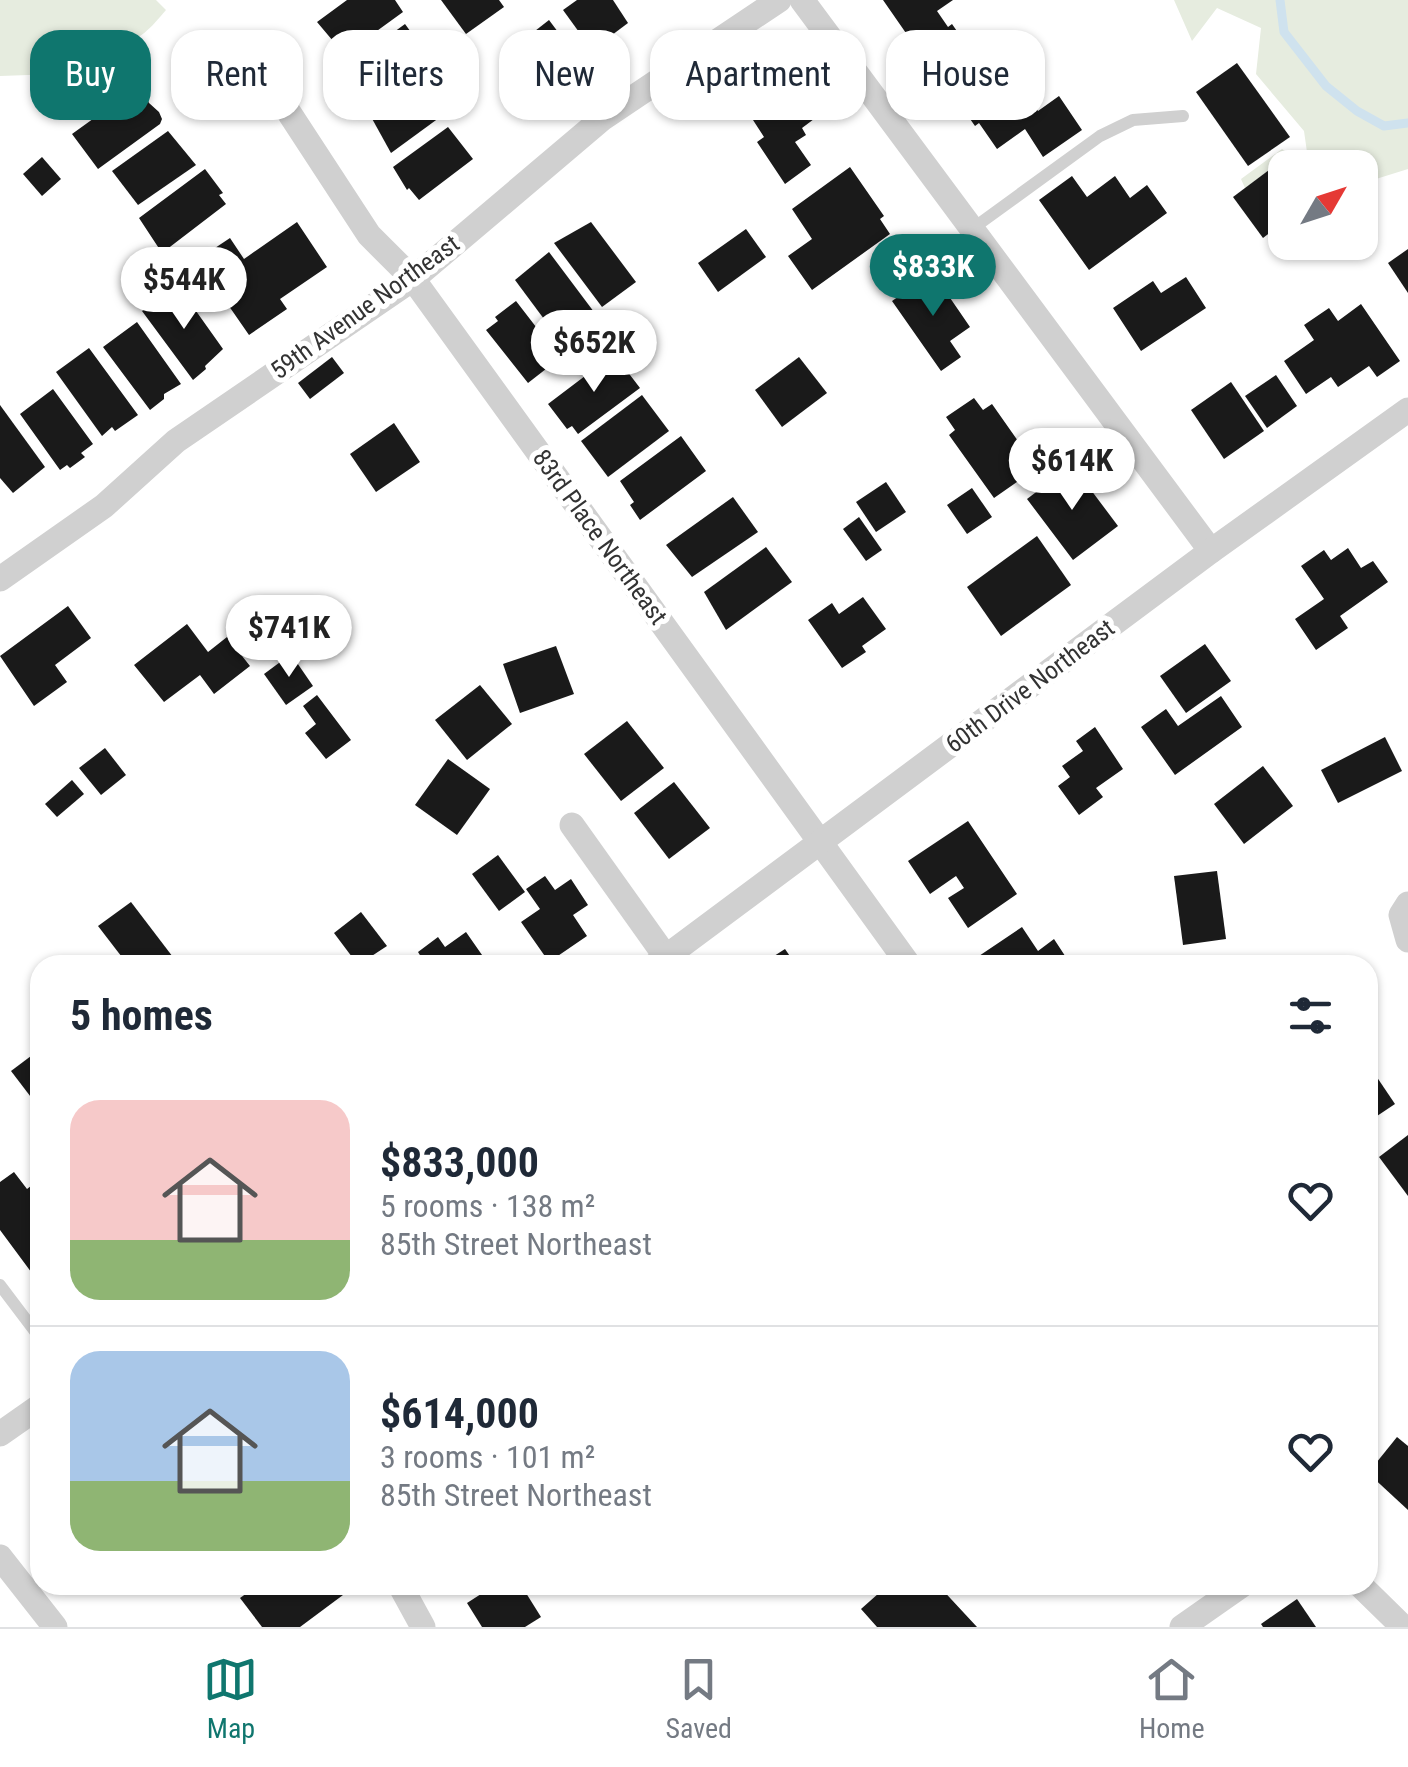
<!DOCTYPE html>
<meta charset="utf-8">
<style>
body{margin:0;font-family:"Roboto Condensed",sans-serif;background:#f2f2f3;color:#1f2937;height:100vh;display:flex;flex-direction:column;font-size:38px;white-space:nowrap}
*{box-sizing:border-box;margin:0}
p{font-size:32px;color:#747a83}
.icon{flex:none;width:55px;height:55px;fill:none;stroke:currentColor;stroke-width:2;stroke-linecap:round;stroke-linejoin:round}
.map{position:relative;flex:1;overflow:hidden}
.drawer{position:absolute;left:30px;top:955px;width:1348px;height:640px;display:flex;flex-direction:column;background:#fff;border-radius:30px;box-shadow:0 2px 8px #0004}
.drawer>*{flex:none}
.top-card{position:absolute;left:30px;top:30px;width:1350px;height:90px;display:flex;gap:20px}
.needle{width:65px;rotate:51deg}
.controls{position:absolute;left:1268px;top:150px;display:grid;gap:20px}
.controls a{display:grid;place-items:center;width:110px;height:110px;border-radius:20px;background:#fff;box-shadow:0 2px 8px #0004;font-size:50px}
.price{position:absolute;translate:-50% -85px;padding:0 22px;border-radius:35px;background:#fff;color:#222;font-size:32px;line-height:65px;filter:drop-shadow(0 2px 5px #0008)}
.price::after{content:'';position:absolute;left:50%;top:60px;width:30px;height:22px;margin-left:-15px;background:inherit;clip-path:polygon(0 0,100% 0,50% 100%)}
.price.active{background:#0f766e;color:#fff}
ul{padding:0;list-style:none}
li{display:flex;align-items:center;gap:30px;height:250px;padding:0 40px}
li+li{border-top:2px solid #e0e1e3}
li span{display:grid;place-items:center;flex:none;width:280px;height:200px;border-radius:30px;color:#555}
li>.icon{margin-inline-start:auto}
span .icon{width:120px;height:120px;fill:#fffc;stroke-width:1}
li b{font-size:42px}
h2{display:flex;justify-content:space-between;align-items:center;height:120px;padding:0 40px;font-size:42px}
.tag{padding:0 35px;border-radius:30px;background:#fff;box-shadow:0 2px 8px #0004;font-size:35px;line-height:90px}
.tag.active{background:#0f766e;color:#fff}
.dock{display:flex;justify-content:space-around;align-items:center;height:140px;border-top:2px solid #e0e1e3;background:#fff;font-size:28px;color:#747a83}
.dock a{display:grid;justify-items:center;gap:5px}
.dock .active{color:#0f766e}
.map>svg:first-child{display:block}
.green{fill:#e6ecdf}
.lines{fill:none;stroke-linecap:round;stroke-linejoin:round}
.stream{stroke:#cfe2ee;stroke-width:9}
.building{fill:#1a1a1a}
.service{stroke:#d0d0d0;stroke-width:12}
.minor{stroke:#d0d0d0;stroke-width:25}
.labels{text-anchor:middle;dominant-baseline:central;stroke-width:10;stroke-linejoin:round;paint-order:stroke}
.street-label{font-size:25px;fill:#333;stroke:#fff}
</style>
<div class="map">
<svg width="1408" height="1627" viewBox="0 0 1408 1627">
<rect width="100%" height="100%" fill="#fff"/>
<g class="green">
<path d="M0,0h156l10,10c-18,21 -31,38 -61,31l-48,33 -57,2z"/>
<path d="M1174,0h234v169l-48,15v-16h-75v8l-9,-11 -31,23 -4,-9 41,-30 18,11 7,-8 -3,-21 -48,-57 5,-46 -44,-20 -25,33z"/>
</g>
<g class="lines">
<path class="stream" d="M1280,0l4,32 42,54 31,25 27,15 24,-3"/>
</g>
<g class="building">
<path d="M347,0h48l8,12 -62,45 -11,-15 3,-1 -16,-19z"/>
<path d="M441,0h58l5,7 -38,27z"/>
<path d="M577,0h36l15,23 -36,27 -29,-40z"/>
<path d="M883,0h70l-16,11 11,16 4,-3 16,23 -35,25z"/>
<path d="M549,20l27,36 -34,31 -30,-38z"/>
<path d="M405,24l25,34 -67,50 -16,-22 9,-7 -10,-12z"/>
<path d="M762,59l15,22 4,-3 11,16 4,-3 18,28 -12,9 4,7 -11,7 16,23 -26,19 -28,-42 7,-5 -11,-17 4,-3 -10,-14 -8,6 -15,-23z"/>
<path d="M982,59l20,29 13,-10 23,33 21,-15 23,34 -39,27 -18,-28 -28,20 -18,-26 -4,3 -12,-17 4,-2 -18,-26z"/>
<path d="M1237,63l53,74 -42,29 -52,-74z"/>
<path d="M432,69l26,35 -67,49 -21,-38z"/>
<path d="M140,85l9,18 10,9 3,7 -2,5 -62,45 -26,-35z"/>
<path d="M448,127l25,32 -54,41 -10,-12 -2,2 -14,-23z"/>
<path d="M168,131l28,34 -58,40 -26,-34z"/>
<path d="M42,157l19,22 -19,17 -19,-22z"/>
<path d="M1277,164l8,12v45l-22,17 -30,-41z"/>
<path d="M850,167l34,49 -4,3 10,15 -78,56 -24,-34 24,-17 -20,-30z"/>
<path d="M205,169l18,24 -4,2 7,9 -64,49 -23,-35z"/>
<path d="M1072,176l15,21 28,-21 15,22 17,-13 20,28 -78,57 -50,-70z"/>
<path d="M297,222l30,45 -47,32 7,10 -38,26 -52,-75 33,-22 14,21z"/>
<path d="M591,222l45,60 -34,25 -48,-64z"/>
<path d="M746,229l20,28 -48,35 -20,-29z"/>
<path d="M1408,249v44l-20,-30z"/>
<path d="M549,252l51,68 -36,26 -49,-66z"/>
<path d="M933,273l37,54 -20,14 11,16 -20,14 -49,-70z"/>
<path d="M1186,277l20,31 -65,43 -28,-43 40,-27 8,12z"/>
<path d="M179,287l44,62 -18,17 1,3 -13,11 -51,-69z"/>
<path d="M516,301l44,57 -32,25 -42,-53 12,-9 -3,-4z"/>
<path d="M1361,304l39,57 -23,16 -8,-11 -31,21 -7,-10 -25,17 -22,-33 30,-21 -10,-15 25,-17 9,13z"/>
<path d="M137,322l44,62 -17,10v5l-14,11 -47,-63z"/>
<path d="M89,348l49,67 -23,16 -3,-4 -10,9 -46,-64z"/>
<path d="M614,354l26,34 -62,46 -6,-8 -5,3 -19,-25z"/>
<path d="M332,357l12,16 -34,26 -12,-16z"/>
<path d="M799,357l28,36 -45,34 -27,-37z"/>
<path d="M1276,375l21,31 -30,22 -22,-32z"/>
<path d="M1231,382l33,49 -40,28 -33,-49z"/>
<path d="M53,389l40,55 -12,9 4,4 -15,11 -3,-3 -7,5 -40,-56z"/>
<path d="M642,395l27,36 -61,46 -27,-36z"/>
<path d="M974,398l9,12 9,-6 45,64 -43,30 -45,-63 6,-5 -9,-13z"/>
<path d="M0,405l45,62 -32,26 -13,-15z"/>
<path d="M394,423l26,39 -44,30 -26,-38z"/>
<path d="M681,436l25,35 -66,49 -10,-15 4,-3 -14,-21z"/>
<path d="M1069,467l19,26 3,-3 27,36 -45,34 -46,-61z"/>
<path d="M886,482l20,30 -30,20 -20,-30z"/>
<path d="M972,488l20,29 -25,17 -20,-29z"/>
<path d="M733,497l25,35 -66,45 -26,-32z"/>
<path d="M859,517l23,33 -16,11 -23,-32z"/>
<path d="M1037,536l34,49 -70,51 -34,-49z"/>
<path d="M766,547l26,35 -66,48 -22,-38z"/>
<path d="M1348,548l13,20 12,-7 15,21 -48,34 8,12 -32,22 -21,-31 29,-20 -23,-33 23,-16 7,10z"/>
<path d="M863,597l23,32 -24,17 4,6 -24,16 -34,-48 24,-17 7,11z"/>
<path d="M68,606l23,32 -36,27 12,17 -33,24 -34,-50z"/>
<path d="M187,624l21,28 19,-15 23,29 -36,28 -14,-19 -36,27 -30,-37z"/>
<path d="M1205,644l26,37 -45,32 -26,-37z"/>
<path d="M556,646l18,48 -54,19 -17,-49z"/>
<path d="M291,654l22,32 -27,19 -22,-31z"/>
<path d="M480,685l32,39 -45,36 -32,-40z"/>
<path d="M317,695l34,45 -25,19 -21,-26 11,-9 -13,-18z"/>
<path d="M1221,696l21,31 -67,48 -34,-48 25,-18 12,17z"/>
<path d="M627,721l37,47 -43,33 -37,-47z"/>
<path d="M1095,727l28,42 -27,19 7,9 -24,18 -21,-29 12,-9 -8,-11 21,-15 -7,-10z"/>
<path d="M1385,737l17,34 -64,32 -17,-33z"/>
<path d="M105,748l21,27 -25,20 -22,-27z"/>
<path d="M448,759l42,30 -33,46 -42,-30z"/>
<path d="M1263,766l30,40 -49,38 -30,-40z"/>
<path d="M72,780l12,14 -27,23 -12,-13z"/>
<path d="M674,782l36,46 -41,31 -35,-46z"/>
<path d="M968,821l49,73 -49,34 -20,-30 16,-10 -8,-12 -26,18 -22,-33z"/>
<path d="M498,855l27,37 -26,19 -27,-37z"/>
<path d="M1217,871l9,68 -43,6 -9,-69z"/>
<path d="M545,876l10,14 16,-11 17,26 -15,10 14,21 -38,26 -28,-40 19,-13 -14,-20z"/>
<path d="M131,902l48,63h-51l-30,-39z"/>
<path d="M361,912l26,34 -29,19 -24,-32z"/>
<path d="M1022,927l16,24 16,-12 17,26h-90l-5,-7z"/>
<path d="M466,932l23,33h-63l-8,-13 20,-15 7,10z"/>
<path d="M785,949l11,16h-36z"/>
<path d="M35,1053l5,7v49l-29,-38z"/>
<path d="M1368,1064l27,40 -27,18z"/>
<path d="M1408,1135v61l-29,-39z"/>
<path d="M14,1172l13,17 13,-10v105l-40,-54v-48z"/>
<path d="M1397,1437l11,9v64l-40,-37z"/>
<path d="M258,1585h78l7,10 -43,32h-38l-22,-29z"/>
<path d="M495,1585h26l20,32 -16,10h-43l-15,-24z"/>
<path d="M888,1585h34l6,7 10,-7 39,42h-100l-16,-18z"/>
<path d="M1297,1599l19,28h-53l-2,-3z"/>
</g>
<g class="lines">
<g class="service">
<path d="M972,229l128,-93 33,-16 50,-4"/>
<path d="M0,1285l40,53"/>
</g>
<g class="minor">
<path d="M802,0l409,551"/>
<path d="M256,62l113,173 44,44 496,686"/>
<path d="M0,579l104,-73 72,-65 237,-162 190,-161 176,-118"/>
<path d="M572,825l94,132"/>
<path d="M1408,904l-7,11 7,25"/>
<path d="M655,965l556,-414 197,-141"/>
<path d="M0,1434l40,-28"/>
<path d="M0,1557l55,70"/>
<path d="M400,1585l23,42"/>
<path d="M1360,1585l43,42"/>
<path d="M1182,1627l60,-42"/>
</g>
</g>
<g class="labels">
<g class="street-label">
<text transform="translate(365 307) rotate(-36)">59th Avenue Northeast</text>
<text transform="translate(600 537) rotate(54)">83rd Place Northeast</text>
<text transform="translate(1030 686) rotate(-37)">60th Drive Northeast</text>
</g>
</g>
</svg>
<div class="controls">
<a><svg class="needle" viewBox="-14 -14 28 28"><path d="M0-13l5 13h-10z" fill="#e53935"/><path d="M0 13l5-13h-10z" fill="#747a83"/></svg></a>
</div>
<b class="price active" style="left:933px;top:319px">$833K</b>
<b class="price" style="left:184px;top:332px">$544K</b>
<b class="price" style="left:594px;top:395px">$652K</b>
<b class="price" style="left:1072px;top:513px">$614K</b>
<b class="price" style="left:289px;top:680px">$741K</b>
<div class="top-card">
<a class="tag active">Buy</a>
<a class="tag">Rent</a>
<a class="tag">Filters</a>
<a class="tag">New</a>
<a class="tag">Apartment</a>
<a class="tag">House</a>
</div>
<section class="drawer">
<h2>5 homes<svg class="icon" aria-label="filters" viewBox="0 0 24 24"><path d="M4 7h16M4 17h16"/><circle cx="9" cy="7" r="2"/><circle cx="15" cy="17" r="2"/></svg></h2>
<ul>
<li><span style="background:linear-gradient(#f6c9c9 70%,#8fb573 0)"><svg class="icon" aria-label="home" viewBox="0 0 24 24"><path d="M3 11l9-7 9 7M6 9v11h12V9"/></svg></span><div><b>$833,000</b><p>5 rooms · 138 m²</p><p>85th Street Northeast</p></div><svg class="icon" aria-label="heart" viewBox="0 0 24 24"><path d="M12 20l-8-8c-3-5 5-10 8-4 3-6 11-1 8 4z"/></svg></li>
<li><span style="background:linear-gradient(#a9c7e8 65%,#8fb573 0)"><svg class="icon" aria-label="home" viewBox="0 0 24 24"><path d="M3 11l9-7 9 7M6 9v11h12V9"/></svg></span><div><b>$614,000</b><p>3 rooms · 101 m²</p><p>85th Street Northeast</p></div><svg class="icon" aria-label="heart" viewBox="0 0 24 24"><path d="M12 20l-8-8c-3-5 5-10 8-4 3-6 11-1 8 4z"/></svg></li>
</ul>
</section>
</div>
<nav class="dock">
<a class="active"><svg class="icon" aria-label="map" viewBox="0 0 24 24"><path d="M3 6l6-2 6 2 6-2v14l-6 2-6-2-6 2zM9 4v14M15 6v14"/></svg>Map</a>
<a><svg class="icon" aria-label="saved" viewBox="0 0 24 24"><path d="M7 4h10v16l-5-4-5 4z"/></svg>Saved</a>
<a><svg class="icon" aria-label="home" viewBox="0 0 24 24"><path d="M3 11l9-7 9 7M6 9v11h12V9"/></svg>Home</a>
</nav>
